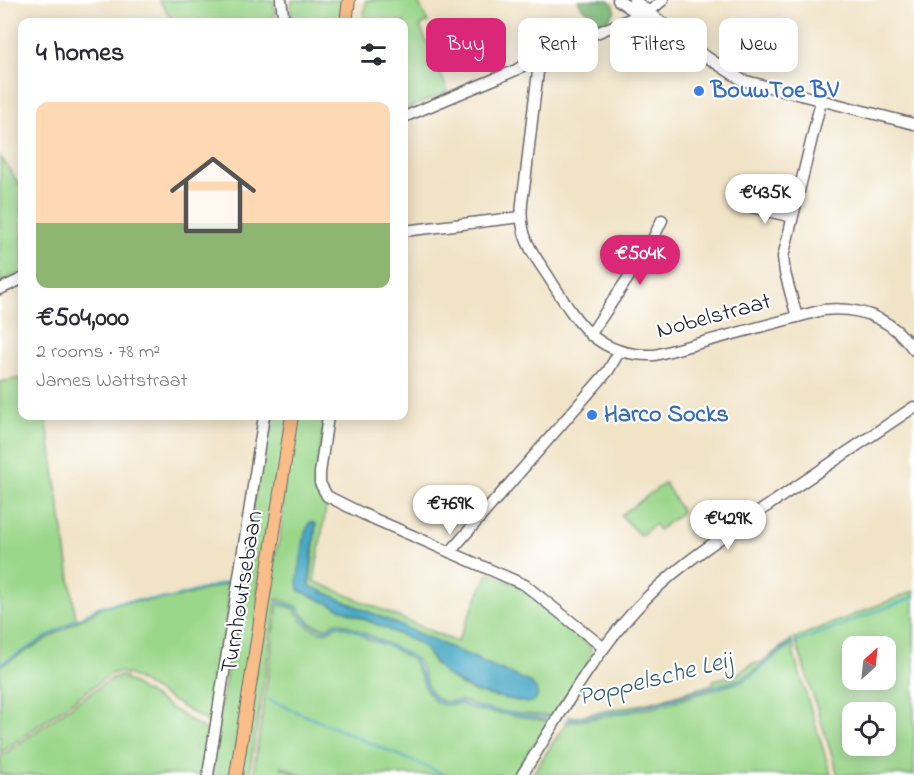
<!DOCTYPE html>
<meta charset="utf-8">
<style>
body{margin:0;font-family:"Indie Flower",sans-serif;background:#f7f7f7;color:#2b2b33;height:100vh;display:flex;flex-direction:column;font-size:22px;white-space:nowrap}
*{box-sizing:border-box;margin:0}
p{font-size:20px;color:#7c7c81}
.icon{flex:none;width:33px;height:33px;fill:none;stroke:currentColor;stroke-width:2;stroke-linecap:round;stroke-linejoin:round}
.map{position:relative;flex:1;overflow:hidden}
.panel{position:absolute;left:18px;top:18px;width:390px;height:402px;display:flex;flex-direction:column;background:#fff;border-radius:12px;box-shadow:0 3px 15px #0003}
.panel>*{flex:none}
.top-card{position:absolute;left:426px;top:18px;width:398px;height:54px;display:flex;gap:12px}
.needle{width:39px;rotate:27deg}
.tools{position:absolute;left:842px;top:636px;display:grid;gap:12px}
.tools a{display:grid;place-items:center;width:54px;height:54px;border-radius:12px;background:#fff;box-shadow:0 3px 15px #0003;font-size:30px}
.price{position:absolute;translate:-50% -51px;padding:0 14px;border-radius:21px;background:#fff;color:#222;font-size:20px;line-height:39px;filter:drop-shadow(0 2px 3px #0008)}
.price::after{content:'';position:absolute;left:50%;top:36px;width:18px;height:14px;margin-left:-9px;background:inherit;clip-path:polygon(0 0,100% 0,50% 100%)}
.price.active{background:#db2777;color:#fff}
ul{padding:0;list-style:none}
li{display:grid;align-content:center;gap:12px;height:318px;padding:0 18px}
li span{display:grid;place-items:center;height:186px;border-radius:12px;color:#555}
li>.icon{margin-inline-start:auto}
span .icon{width:108px;height:108px;fill:#fffc;stroke-width:1}
li b{font-size:26px}
h2{display:flex;justify-content:space-between;align-items:center;height:72px;padding:0 18px;font-size:26px}
.chip{padding:0 21px;border-radius:12px;background:#fff;box-shadow:0 3px 15px #0003;font-size:21px;line-height:54px}
.chip.active{background:#db2777;color:#fff}
.map>svg:first-child{display:block}
.green{fill:#9bd78b;stroke:#5e7c63;stroke-width:1.5;fill-rule:evenodd}
.forest{fill:#7cb877;stroke:#4f6d59;stroke-width:1.5}
.water{fill:#45a7c4;stroke:#346480;stroke-width:1.5}
.lines{fill:none;stroke-linecap:round;stroke-linejoin:round}
.stream{stroke:#45a7c4;stroke-width:2}
.minor-casing{stroke:#6a666c;stroke-width:13}
.major-casing{stroke:#6a666c;stroke-width:14}
.minor{stroke:#fff;stroke-width:10}
.major{stroke:#f8bd88;stroke-width:12}
.shop-dot{fill:#3f7fe0;stroke:#fff;stroke-width:2}
.labels{text-anchor:middle;dominant-baseline:central;stroke-width:4.5;stroke-linejoin:round;paint-order:stroke}
.shop-label{font-size:24px;font-weight:bold;fill:#366cbe;stroke:#fff;text-anchor:start}
.street-label{font-size:24px;fill:#22223b;stroke:#fff}
.water-label{font-size:26px;font-style:italic;fill:#325e79;stroke:#fff}
</style>
<div class="map">
<svg width="914" height="775" viewBox="0 0 914 775">
<rect width="100%" height="100%" fill="#fff"/>
<filter id="ink" filterUnits="userSpaceOnUse"><feTurbulence type="fractalNoise" baseFrequency=".0167" numOctaves="2"/><feDisplacementMap in="SourceGraphic" scale="12" xChannelSelector="R" yChannelSelector="G"/><feConvolveMatrix kernelMatrix="1 2 1 2 8 2 1 2 1" color-interpolation-filters="sRGB"/></filter>
<filter id="wash" filterUnits="userSpaceOnUse"><feTurbulence type="fractalNoise" baseFrequency=".008" numOctaves="4" result="noise"/><feDisplacementMap in="SourceGraphic" scale="24" xChannelSelector="R" yChannelSelector="G"/><feGaussianBlur stdDeviation="1.35" result="paint"/><feColorMatrix in="noise" values="0 0 0 0 0 0 0 0 0 0 0 0 0 0 0 0 0 1.4 0 .05"/><feComposite in="paint" operator="in"/></filter>
<g filter="url(#wash)">
<rect width="100%" height="100%" fill="#f0e3c6"/>
<g class="green">
<path d="M159,0h114l3,14 -2,2 1,6h-8l-1,-2 -3,2h-89z"/>
<path d="M292,0h52l-3,22h-51z"/>
<path d="M366,0h51l11,22 -8,4 28,65 -44,19v-88h-41z"/>
<path d="M0,156l22,32v84l-22,10z"/>
<path d="M22,378v38h24l30,203 -76,46v-283z"/>
<path d="M267,416h22c-7,41 -10,87 -20,128 -5,22 -13,40 -11,63l-26,168h-22z"/>
<path d="M296,416h29l-10,65 4,12 8,9 -13,79 143,61 32,-70 34,16 53,42 15,18 -1,12 -38,56c-25,-1 -53,-4 -77,-10 -5,-1 -8,-4 -12,-5 -9,-3 -15,5 -26,-3 -13,-8 -11,-28 -21,-39 -4,-4 -73,-37 -78,-37 -4,0 -8,4 -12,6 -15,-1 -22,-10 -29,-22l-20,-7 -28,176h-10l33,-210 7,-24 4,-26 -1,-15zM316,525l-6,61 219,96 -33,15 -21,-5 -16,-8 -25,-21 -13,-19 -121,-53 -3,-8z"/>
<path d="M665,483l17,29 -23,18 -4,-6 -15,12 -19,-21z"/>
<path d="M229,583l2,2 -20,139 -81,-49 -11,-3 -8,2 -111,79v-87l100,-58 17,-5 59,-5z"/>
<path d="M914,591v184h-76l-43,-137zM852,646h33v34h-33zM852,712h33v34h-33z"/>
<path d="M280,604l15,5c4,11 20,27 33,22 3,-1 6,-4 9,-6l19,6 13,9 21,7 23,13 14,31 9,11 7,3 19,-1 14,6 73,11 -35,54h-211l-22,-9 -1,1 18,8h-45l25,-169z"/>
<path d="M792,639v3c-19,10 -32,29 -52,37l-113,31 -59,10 2,-4 4,1 79,-15 60,-18v-4l22,-5 19,-12h6z"/>
<path d="M793,644l2,6 -2,2 38,123h-299l34,-52 86,-15 91,-27z"/>
<path d="M120,676l6,1 -1,2 84,53 -7,43h-202v-18l87,-62 26,-17z"/>
</g>
<path class="forest" d="M578,0h30l6,5 1,6 -7,9 -7,3 -8,-3v-5l-11,-8z"/>
<path class="water" d="M310,522l6,2 -7,58 1,4 219,96c7,5 10,11 7,18l-9,3 -52,-11 -31,-18 -23,-30 -121,-53 -3,-8 8,-50z"/>
<g class="lines">
<g class="stream">
<path d="M247,589l4,2"/>
<path d="M277,602l20,6c4,9 15,22 26,22 5,0 10,-4 14,-6l7,2 69,31 18,38 9,7 6,2 15,-2 8,5 63,10 18,1"/>
<path d="M0,664l98,-57 27,-6 46,-3 56,-16h5"/>
<path d="M269,700l174,74"/>
<path d="M565,721l80,-14 95,-26 13,-6 36,-30 125,-48"/>
</g>
</g>
</g>
<g filter="url(#ink)">
<g class="lines">
<g class="minor-casing">
<g id="minor">
<path d="M281,0l3,22"/>
<path d="M618,0l43,29"/>
<path d="M634,0l65,52 43,28 172,44"/>
<path d="M663,0l-12,10 -104,44 -8,11c-5,36 -9,72 -13,109 -2,17 -7,37 -3,54 3,18 16,34 25,48 29,46 47,81 107,79l168,-45c38,-4 69,9 91,40"/>
<path d="M404,117l112,-47 13,-8 10,3"/>
<path d="M744,205l48,12"/>
<path d="M404,231l117,-14"/>
<path d="M0,289l22,-10"/>
<path d="M797,317l-12,-44 -2,-16 38,-156"/>
<path d="M590,335l60,-90 12,-25"/>
<path d="M328,416l-8,57v10l7,13 36,18 162,71 79,63"/>
<path d="M450,552l158,-181 11,-19"/>
<path d="M208,775l56,-359"/>
<path d="M522,775c36,-56 68,-116 113,-165 37,-41 83,-70 128,-101 51,-34 101,-68 151,-102"/>
</g>
</g>
<g class="major-casing">
<g id="major">
<path d="M346,22l3,-22"/>
<path d="M236,775l56,-359"/>
</g>
</g>
<use href="#minor" class="minor"/>
<use href="#major" class="major"/>
</g>
</g>
<g class="shop-dot">
<circle cx="699" cy="91" r="6"/>
<circle cx="592" cy="415" r="6"/>
</g>
<g class="labels">
<g class="shop-label">
<text x="711" y="91">BouwToe BV</text>
<text x="604" y="415">Harco Socks</text>
</g>
<g class="street-label">
<text transform="translate(714 317) rotate(-15)">Nobelstraat</text>
<text transform="translate(243 592) rotate(-81)">Turnhoutsebaan</text>
</g>
<g class="water-label">
<text transform="translate(655 680) rotate(-14)">Poppelsche Leij</text>
</g>
</g>
</svg>
<div class="tools">
<a><svg class="needle" viewBox="-14 -14 28 28"><path d="M0-13l5 13h-10z" fill="#e53935"/><path d="M0 13l5-13h-10z" fill="#7c7c81"/></svg></a>
<a><svg class="icon" aria-label="locate" viewBox="0 0 24 24"><circle cx="12" cy="12" r="6"/><path d="M12 2v4M12 18v4M2 12h4M18 12h4"/></svg></a>
</div>
<b class="price" style="left:765px;top:225px">€435K</b>
<b class="price active" style="left:640px;top:286px">€504K</b>
<b class="price" style="left:450px;top:536px">€769K</b>
<b class="price" style="left:728px;top:551px">€429K</b>
<div class="top-card">
<a class="chip active">Buy</a>
<a class="chip">Rent</a>
<a class="chip">Filters</a>
<a class="chip">New</a>
</div>
<section class="panel">
<h2>4 homes<svg class="icon" aria-label="filters" viewBox="0 0 24 24"><path d="M4 7h16M4 17h16"/><circle cx="9" cy="7" r="2"/><circle cx="15" cy="17" r="2"/></svg></h2>
<ul>
<li><span style="background:linear-gradient(#ffd9b3 65%,#8fb573 0)"><svg class="icon" aria-label="home" viewBox="0 0 24 24"><path d="M3 11l9-7 9 7M6 9v11h12V9"/></svg></span><div><b>€504,000</b><p>2 rooms · 78 m²</p><p>James Wattstraat</p></div></li>
</ul>
</section>
</div>
